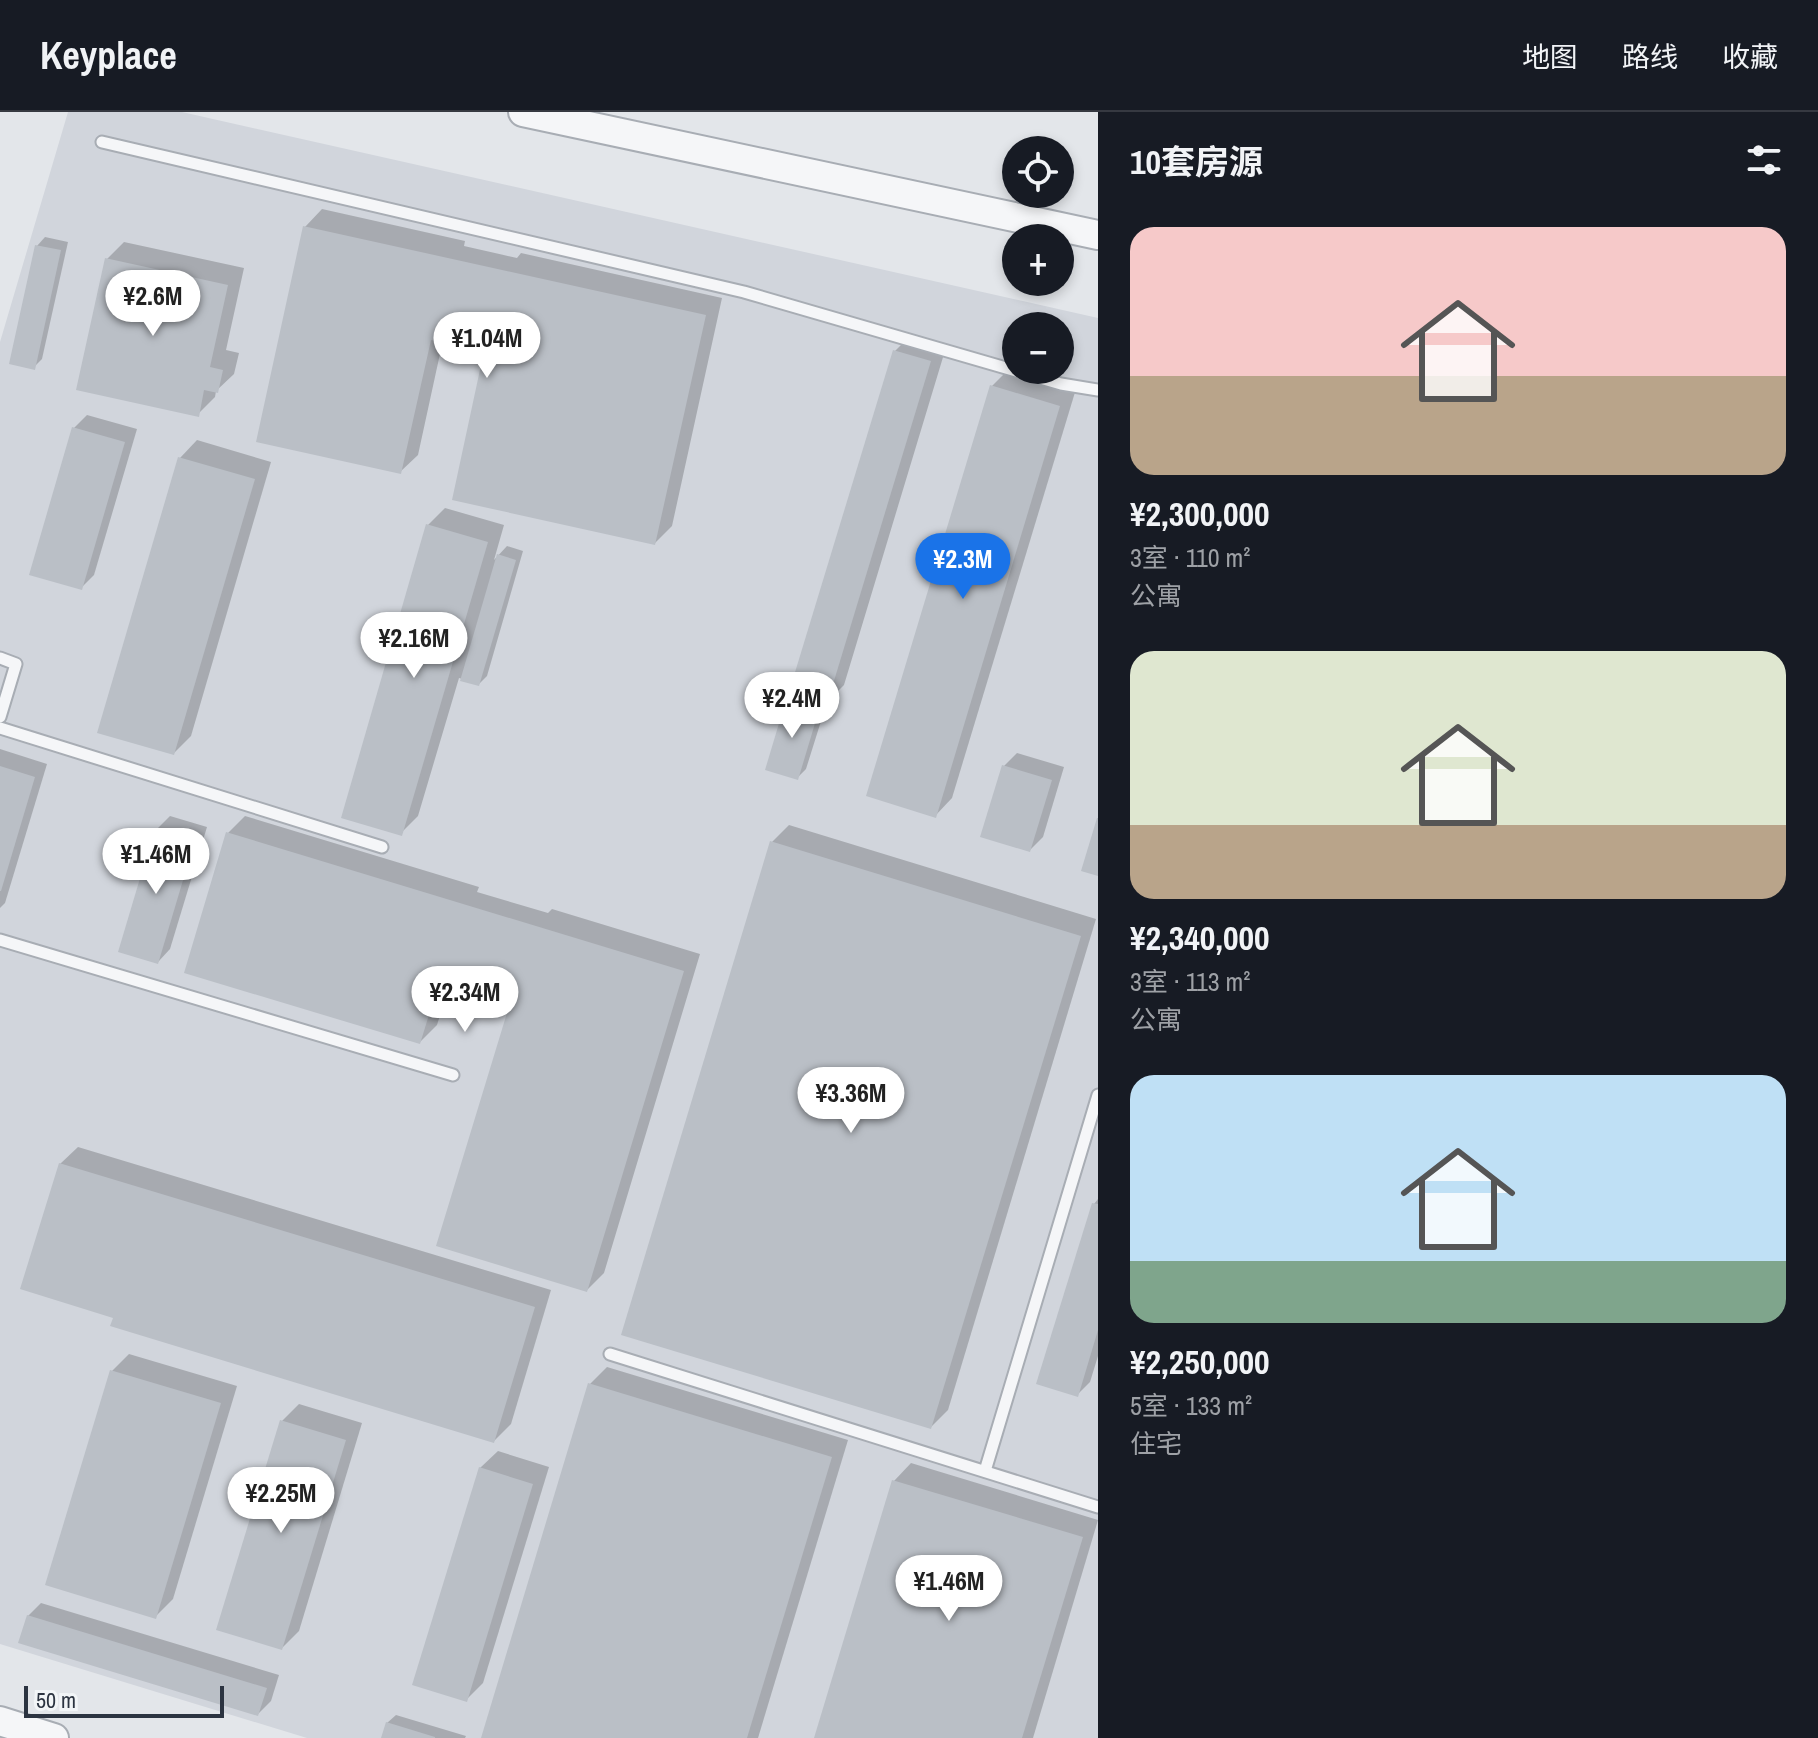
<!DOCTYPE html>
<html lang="zh">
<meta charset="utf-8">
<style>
body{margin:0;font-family:"Archivo Narrow","Noto Sans SC",sans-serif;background:#242831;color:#f1f3f6;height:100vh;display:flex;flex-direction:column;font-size:30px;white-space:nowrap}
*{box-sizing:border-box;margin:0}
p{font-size:26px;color:#9ea1a6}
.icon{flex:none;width:44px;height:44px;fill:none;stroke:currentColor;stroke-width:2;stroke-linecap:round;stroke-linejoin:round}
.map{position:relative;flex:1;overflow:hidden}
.drawer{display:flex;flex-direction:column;background:#171b24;width:720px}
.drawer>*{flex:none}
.fabs{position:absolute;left:1002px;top:24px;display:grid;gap:16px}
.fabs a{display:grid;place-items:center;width:72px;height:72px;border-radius:50%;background:#171b24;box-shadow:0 4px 12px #0003;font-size:40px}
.scale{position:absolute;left:24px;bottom:20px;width:200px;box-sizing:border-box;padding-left:8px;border:4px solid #2c3441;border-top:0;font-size:22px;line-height:28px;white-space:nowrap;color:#2c3441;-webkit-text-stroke:6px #f2f5f7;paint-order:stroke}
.price{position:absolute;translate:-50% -68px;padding:0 18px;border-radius:28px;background:#fff;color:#222;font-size:26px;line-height:52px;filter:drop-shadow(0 2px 4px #0008)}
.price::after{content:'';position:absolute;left:50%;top:48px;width:24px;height:18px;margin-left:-12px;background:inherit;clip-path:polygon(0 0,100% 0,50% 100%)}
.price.current{background:#1a73e8;color:#fff}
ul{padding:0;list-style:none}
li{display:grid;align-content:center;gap:16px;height:424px;padding:0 32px}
li span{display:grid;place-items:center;height:248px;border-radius:24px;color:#555}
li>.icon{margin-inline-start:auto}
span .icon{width:144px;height:144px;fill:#fffc;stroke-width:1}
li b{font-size:34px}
h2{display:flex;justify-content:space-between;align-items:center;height:96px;padding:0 32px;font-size:34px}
header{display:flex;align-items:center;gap:48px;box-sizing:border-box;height:112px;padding:0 40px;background:#171b24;border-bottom:2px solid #363941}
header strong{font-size:38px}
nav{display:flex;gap:44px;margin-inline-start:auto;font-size:28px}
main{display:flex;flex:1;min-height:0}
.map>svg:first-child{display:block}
.built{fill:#d1d5dc;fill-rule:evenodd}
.shadow{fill:#0003}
.building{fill:#babfc6}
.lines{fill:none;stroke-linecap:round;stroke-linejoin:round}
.service-casing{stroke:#a8adb4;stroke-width:15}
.tertiary-casing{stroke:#a8adb4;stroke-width:32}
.service{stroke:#f5f6f8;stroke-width:11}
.tertiary{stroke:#f5f6f8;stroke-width:28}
</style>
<header>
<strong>Keyplace</strong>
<nav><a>地图</a><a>路线</a><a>收藏</a></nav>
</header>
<main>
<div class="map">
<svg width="1098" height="1626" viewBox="0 0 1098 1626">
<rect width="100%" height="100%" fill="#e3e6ea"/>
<path class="built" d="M68,0h114l916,206v1420h-791l-307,-94v-1302zM1016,214h44v44h-44z"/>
<g class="shadow">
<path d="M322,97l143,32 -1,5 53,12 4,-5 201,45 -50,228 -17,17 -167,-198 -45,-5 -25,115 -18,17 -95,-245z"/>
<path d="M45,125l23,5 -26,117 -8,8 3,-121z"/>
<path d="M124,130l120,26 -18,82 13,3 -5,21 -18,17 -1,6 -17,17 -91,-155z"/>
<path d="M912,222l35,10 -103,341 -17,17 -21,67 -9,9 -9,-77 8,-9 99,-341z"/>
<path d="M1009,257l67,20 -124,409 -17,18 57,-430z"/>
<path d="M87,303l50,14 -43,146 -13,13 -7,-160z"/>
<path d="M197,328l74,22 -80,274 -17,17 6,-295z"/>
<path d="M445,396l59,17 -10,35 13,-14 16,5 -36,125 -8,8 -20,-6 -41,138 -17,17 27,-308z"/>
<path d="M0,637l47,15 -42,139 -5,5z"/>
<path d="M1017,641l47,14 -21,70 -13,13 -26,-84z"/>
<path d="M170,704l37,11 -37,122 -12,13 -1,-133z"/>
<path d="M245,704l234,71 -2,5 71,21 4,-4 148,45 -96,319 -17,17 -73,-294 -64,-13 -13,42 -17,17 -192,-209z"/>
<path d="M789,713l307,94 -148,491 -17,17 -159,-585z"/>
<path d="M78,1035l473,143 -40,134 -17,17 -378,-124 -56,-153z"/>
<path d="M1098,1087v157l-8,26 -13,13 17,-191z"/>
<path d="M129,1242l108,32 -64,213 -18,18 -43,-246z"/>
<path d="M607,1255l241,73 -90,298h-275l107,-354z"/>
<path d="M299,1292l63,19 -63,208 -17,17v-227z"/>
<path d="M498,1339l51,16 -66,216 -17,17 14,-232z"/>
<path d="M911,1351l187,57 -65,218h-217l78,-257z"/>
<path d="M41,1491l238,72 -8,26 -13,13 -230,-98z"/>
<path d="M396,1603l70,21 -1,2h-82l4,-15z"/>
</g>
<g class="building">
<path d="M303,114l403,89 -51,230 -203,-45 32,-149 -53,-11 -30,134 -145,-32z"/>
<path d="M35,133l26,5 -26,120 -26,-6z"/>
<path d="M105,146l123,27 -18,82 13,3 -5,23 -14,-3 -5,27 -123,-27z"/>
<path d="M893,238l38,11 -104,343 -38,-12z"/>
<path d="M990,273l70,21 -124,412 -70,-22z"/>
<path d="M72,315l53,15 -43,148 -53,-15z"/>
<path d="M178,345l77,22 -81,276 -77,-22z"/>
<path d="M426,412l62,18 -86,294 -61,-18z"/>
<path d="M497,442l19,6 -37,126 -19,-5z"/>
<path d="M786,588l33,10 -21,70 -33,-10z"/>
<path d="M1002,653l50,15 -22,72 -50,-15z"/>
<path d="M0,654l35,11 -34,114h-1z"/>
<path d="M1097,706h1v58l-17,-5z"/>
<path d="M155,716l40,12 -37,124 -40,-12z"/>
<path d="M226,720l458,139 -97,321 -151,-46 74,-243 -71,-21 -19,62 -236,-71z"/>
<path d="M770,729l311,95 -150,493 -310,-94z"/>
<path d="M59,1051l476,144 -41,136 -384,-117 3,-8 -93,-29z"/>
<path d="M1092,1091l6,1v126l-20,67 -42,-13z"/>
<path d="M110,1258l111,33 -65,216 -111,-34z"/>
<path d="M588,1271l244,74 -85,281h-266z"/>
<path d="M280,1308l66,20 -64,210 -66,-20z"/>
<path d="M479,1355l54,17 -66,218 -55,-17z"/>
<path d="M892,1368l191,57 -61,201h-208z"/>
<path d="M27,1503l240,73 -9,28 -240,-73z"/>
<path d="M386,1610l49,15v1h-54z"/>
</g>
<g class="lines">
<g class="service-casing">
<g id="service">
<path d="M102,30l642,150 317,92 37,6"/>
<path d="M0,546l16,6 -16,53"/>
<path d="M0,616l382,119"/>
<path d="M0,828l453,135"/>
<path d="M610,1242l488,153"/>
<path d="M985,1359l113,-376"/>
</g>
</g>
<g class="tertiary-casing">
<g id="tertiary">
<path d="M523,0l575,123"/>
<path d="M0,1609l54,17"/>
</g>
</g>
<use href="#service" class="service"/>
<use href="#tertiary" class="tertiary"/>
</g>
</svg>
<div class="fabs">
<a><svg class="icon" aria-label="locate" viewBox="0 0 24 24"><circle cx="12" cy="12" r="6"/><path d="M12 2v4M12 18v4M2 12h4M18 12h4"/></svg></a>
<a>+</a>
<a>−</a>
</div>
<div class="scale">50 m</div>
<b class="price" style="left:153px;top:226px">¥2.6M</b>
<b class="price" style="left:487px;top:268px">¥1.04M</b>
<b class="price current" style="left:963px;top:489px">¥2.3M</b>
<b class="price" style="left:414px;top:568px">¥2.16M</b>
<b class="price" style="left:792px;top:628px">¥2.4M</b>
<b class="price" style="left:156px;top:784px">¥1.46M</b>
<b class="price" style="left:465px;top:922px">¥2.34M</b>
<b class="price" style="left:851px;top:1023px">¥3.36M</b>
<b class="price" style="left:281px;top:1423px">¥2.25M</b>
<b class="price" style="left:949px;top:1511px">¥1.46M</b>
</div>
<section class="drawer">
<h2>10套房源<svg class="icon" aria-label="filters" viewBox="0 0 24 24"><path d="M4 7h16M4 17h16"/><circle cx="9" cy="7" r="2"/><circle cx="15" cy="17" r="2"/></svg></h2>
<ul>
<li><span style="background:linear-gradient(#f6c9c9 60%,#b9a48a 0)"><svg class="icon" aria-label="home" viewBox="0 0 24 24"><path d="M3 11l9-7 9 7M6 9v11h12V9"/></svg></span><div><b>¥2,300,000</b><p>3室 · 110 m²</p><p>公寓</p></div></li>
<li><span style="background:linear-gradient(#dfe7d0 70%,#b9a48a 0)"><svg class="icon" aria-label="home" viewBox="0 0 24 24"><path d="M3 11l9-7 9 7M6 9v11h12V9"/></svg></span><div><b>¥2,340,000</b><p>3室 · 113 m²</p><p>公寓</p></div></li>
<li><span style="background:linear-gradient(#bfe0f5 75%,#7fa58c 0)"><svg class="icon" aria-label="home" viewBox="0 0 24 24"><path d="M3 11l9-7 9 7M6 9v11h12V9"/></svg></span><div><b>¥2,250,000</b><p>5室 · 133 m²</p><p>住宅</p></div></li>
</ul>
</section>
</main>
